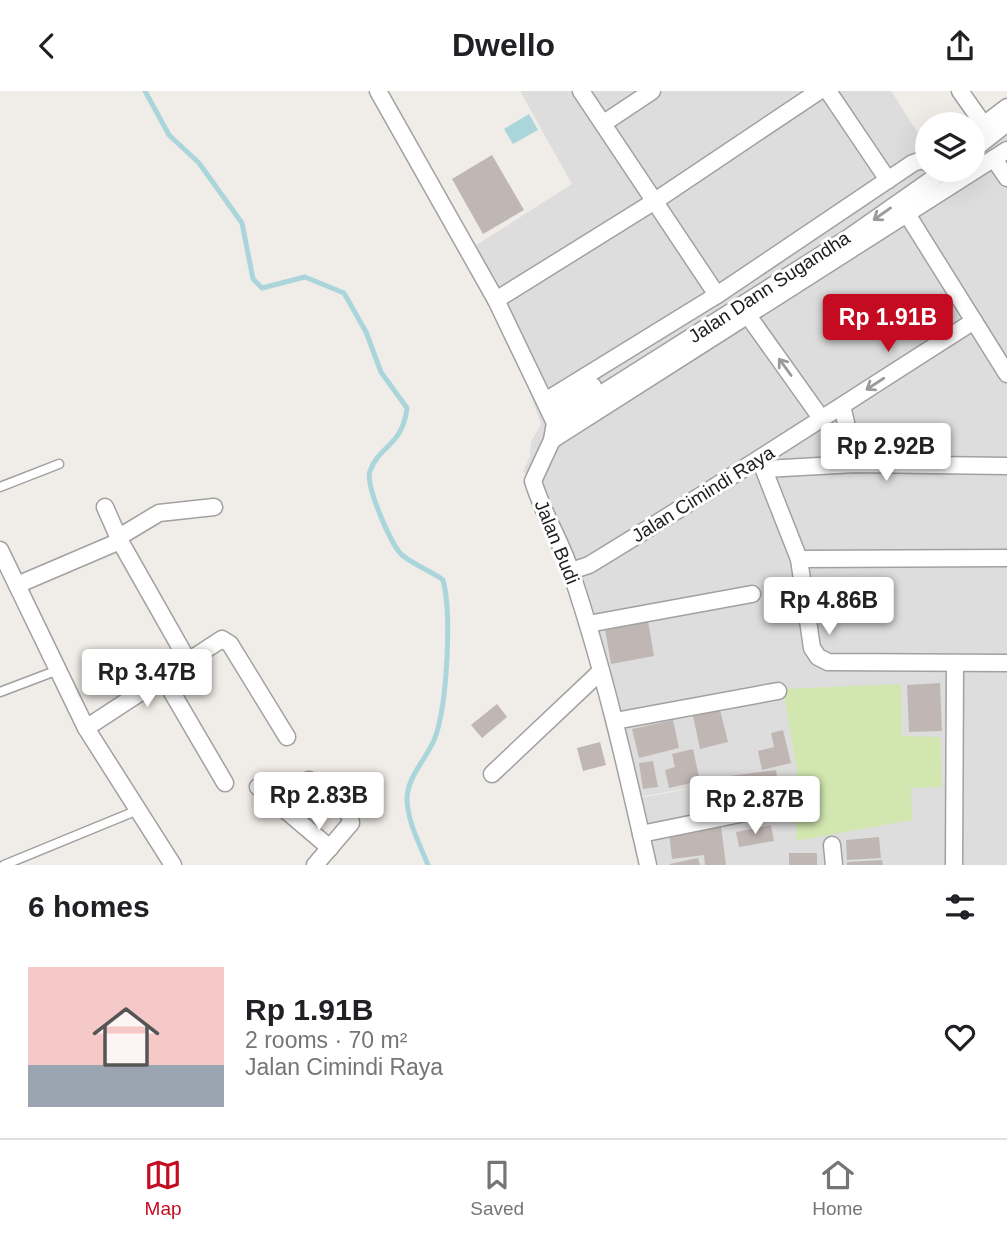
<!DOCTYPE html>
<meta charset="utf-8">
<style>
body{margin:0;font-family:Arial,sans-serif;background:#f6f6f6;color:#202124;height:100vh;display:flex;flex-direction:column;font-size:26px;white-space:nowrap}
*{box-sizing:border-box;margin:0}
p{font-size:23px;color:#757577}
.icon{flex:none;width:38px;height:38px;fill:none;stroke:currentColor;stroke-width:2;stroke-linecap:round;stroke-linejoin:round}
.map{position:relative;height:774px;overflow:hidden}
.panel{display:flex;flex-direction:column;background:#fff;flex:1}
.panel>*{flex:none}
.buttons{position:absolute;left:915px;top:21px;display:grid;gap:14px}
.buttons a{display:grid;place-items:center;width:70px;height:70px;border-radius:50%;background:#fff;box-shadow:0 7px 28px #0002;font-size:35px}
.price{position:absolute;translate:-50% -60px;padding:0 16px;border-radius:7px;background:#fff;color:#222;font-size:23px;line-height:46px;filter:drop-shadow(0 2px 4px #0008)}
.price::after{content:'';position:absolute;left:50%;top:42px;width:21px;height:16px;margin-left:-10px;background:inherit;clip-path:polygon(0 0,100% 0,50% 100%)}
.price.on{background:#c50b22;color:#fff}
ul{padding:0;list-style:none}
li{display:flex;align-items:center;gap:21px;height:175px;padding:0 28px}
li+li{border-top:2px solid #e0e0e0}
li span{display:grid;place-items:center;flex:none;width:196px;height:140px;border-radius:0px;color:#555}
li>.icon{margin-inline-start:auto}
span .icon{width:84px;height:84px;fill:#fffc;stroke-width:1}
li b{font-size:30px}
h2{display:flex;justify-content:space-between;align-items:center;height:84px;padding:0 28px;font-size:30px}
header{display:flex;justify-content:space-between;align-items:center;height:91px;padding:0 28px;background:#fff;font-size:32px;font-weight:700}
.dock{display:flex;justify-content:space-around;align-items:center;height:98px;border-top:2px solid #e0e0e0;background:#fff;font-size:19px;color:#757577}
.dock a{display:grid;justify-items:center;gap:4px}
.dock .on{color:#c50b22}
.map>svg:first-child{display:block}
.residential{fill:#dedddd}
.grass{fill:#d2e7b0}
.water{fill:#aad6db}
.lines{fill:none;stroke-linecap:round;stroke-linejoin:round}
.stream{stroke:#aad6db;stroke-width:5}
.building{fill:#c0b7b4}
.lane-casing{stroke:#a1a1a1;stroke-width:11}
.street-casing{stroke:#a1a1a1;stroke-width:19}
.lane{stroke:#fff;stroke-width:8}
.street{stroke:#fff;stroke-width:16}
.oneway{stroke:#9b9b9b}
.labels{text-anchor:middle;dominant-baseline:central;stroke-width:6;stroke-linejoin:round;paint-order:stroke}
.street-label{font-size:19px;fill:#202020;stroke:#fff}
</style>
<header><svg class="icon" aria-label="back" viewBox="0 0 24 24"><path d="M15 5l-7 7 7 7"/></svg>Dwello<svg class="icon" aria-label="share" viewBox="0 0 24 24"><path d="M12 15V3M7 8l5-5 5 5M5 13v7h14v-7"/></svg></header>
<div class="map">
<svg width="1007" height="774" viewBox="0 0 1007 774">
<rect width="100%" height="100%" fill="#f0ece7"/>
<path class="residential" d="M520,0h371l36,56 1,23h14l5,6 10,-6h16v-12l34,-26v733h-353l-15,-67 156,-28 -157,27 -101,-318 -14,-7 7,-15 1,-15 10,-18 -44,-124 -25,-52 100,-64z"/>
<path class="grass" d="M901,593l1,52 38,1 2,50 -31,1 1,32 -116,21 1,-71 -14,-81z"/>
<path class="water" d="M529,23l9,16 -25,14 -9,-15z"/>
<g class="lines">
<path class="stream" d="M145,0l24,44 30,28 43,60 11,56 9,9 43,-11 39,16 22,39 15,40 26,36c-5,39 -27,36 -37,63 -5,14 21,74 32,84 12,10 29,16 41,25 9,34 4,121 -7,155 -7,22 -28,39 -29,63 0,23 13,47 21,67"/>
</g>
<g class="building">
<path d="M492,64l32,55 -41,24 -31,-55z"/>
<path d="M648,530l6,35 -43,8 -6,-35z"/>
<path d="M940,592l2,48 -33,1 -2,-47z"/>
<path d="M497,613l10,13 -25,21 -11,-13z"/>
<path d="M720,619l8,32 -28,7 -7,-33z"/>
<path d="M673,629l6,28 -40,10 -7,-29z"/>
<path d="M783,639l8,33 -29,7 -4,-19 16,-4 -3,-14z"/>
<path d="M600,651l6,23 -23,6 -6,-23z"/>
<path d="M693,658l7,32 -31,7 -4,-18 10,-3 -3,-13z"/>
<path d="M653,670l5,26 -15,2 -4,-26z"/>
<path d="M776,679l4,32 -46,7 -5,-33z"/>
<path d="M771,734l3,16 -35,6 -3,-15z"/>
<path d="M721,735l5,39h-21l-1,-10 -32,4 -3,-25z"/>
<path d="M879,746l2,21 -34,2 -1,-20z"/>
<rect x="789" y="762" width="28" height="12"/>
<path d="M698,767l2,7h-30v-1z"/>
<path d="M882,769l1,5h-36v-3z"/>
</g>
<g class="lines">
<g class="lane-casing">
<g id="lane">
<path d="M0,396l59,-23"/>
<path d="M0,601l58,-22"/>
<path d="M4,774l134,-55"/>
</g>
</g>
<g class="street-casing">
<g id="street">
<path d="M378,0l118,209 59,123 -3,17 -19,41c10,33 29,62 39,94 32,95 54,192 76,290"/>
<path d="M581,0l136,204"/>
<path d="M828,0l60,89"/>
<path d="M960,0l24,34"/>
<path d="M604,32l48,-32"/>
<path d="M973,42l34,-26"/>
<path d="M973,59l34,-27"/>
<path d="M994,68l13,19"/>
<path d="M907,123l100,160"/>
<path d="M496,209l159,-99 164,-110"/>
<path d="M749,226l72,101"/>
<path d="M545,310l172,-106 196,-132 9,-3 6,3"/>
<path d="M842,315l14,58"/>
<path d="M551,322l42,-27"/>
<path d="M555,332l293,-185 97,-68"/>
<path d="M552,349l455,-290"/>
<path d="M760,369l39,99 13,89 6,9 10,5 179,1"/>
<path d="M765,378l91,-5 151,2"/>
<path d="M105,416l15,34 68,120"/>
<path d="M119,446l40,-24 55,-6"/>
<path d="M0,459l86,178 87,137"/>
<path d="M799,468l208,-1"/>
<path d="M571,480l18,-6c130,-79 256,-162 385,-244"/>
<path d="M17,494l103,-44"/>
<path d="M588,533l164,-30"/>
<path d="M163,586l62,106"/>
<path d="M615,630l163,-30"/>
<path d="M86,637l136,-89 8,5 57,93"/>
<path d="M492,683l109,-103"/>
<path d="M309,689l40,34 2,9 -36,42"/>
<path d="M258,696l72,61"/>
<path d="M641,743l148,-30"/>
<path d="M832,754l2,20"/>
<path d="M954,774l1,-200"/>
</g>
</g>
<use href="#lane" class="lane"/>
<use href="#street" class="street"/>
</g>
<defs><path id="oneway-shaft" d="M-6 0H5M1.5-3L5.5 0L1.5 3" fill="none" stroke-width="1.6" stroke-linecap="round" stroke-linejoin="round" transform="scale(1.75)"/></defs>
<g class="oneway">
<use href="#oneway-shaft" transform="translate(882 123) rotate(145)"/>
<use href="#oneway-shaft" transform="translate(785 276) rotate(-126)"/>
<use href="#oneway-shaft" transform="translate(875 293) rotate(147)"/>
</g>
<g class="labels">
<g class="street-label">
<text transform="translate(769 196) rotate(-33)">Jalan Dann Sugandha</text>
<text transform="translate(703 403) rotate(-32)">Jalan Cimindi Raya</text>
<text transform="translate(557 451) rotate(68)">Jalan Budi</text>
</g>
</g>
</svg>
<div class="buttons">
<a><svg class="icon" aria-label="layers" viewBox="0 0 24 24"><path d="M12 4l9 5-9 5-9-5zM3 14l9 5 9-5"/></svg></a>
</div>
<b class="price on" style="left:888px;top:263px">Rp 1.91B</b>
<b class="price" style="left:886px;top:392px">Rp 2.92B</b>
<b class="price" style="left:829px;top:546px">Rp 4.86B</b>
<b class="price" style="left:147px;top:618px">Rp 3.47B</b>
<b class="price" style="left:319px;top:741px">Rp 2.83B</b>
<b class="price" style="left:755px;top:745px">Rp 2.87B</b>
</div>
<section class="panel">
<h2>6 homes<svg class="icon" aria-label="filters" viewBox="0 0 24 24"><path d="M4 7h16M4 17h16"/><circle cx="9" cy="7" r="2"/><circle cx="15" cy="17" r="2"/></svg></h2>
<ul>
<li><span style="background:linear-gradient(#f6c9c9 70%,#9aa5b1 0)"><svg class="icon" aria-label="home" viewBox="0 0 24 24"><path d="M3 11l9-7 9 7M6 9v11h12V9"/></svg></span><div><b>Rp 1.91B</b><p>2 rooms · 70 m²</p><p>Jalan Cimindi Raya</p></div><svg class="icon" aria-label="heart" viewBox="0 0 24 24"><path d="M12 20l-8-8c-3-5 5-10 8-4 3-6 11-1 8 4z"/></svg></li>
</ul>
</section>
<nav class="dock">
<a class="on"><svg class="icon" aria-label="map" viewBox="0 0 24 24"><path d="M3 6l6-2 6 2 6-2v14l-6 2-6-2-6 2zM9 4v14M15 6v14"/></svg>Map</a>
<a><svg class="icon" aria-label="saved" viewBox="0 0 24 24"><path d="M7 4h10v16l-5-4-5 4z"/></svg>Saved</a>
<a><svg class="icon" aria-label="home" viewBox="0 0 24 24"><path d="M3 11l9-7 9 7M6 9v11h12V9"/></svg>Home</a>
</nav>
